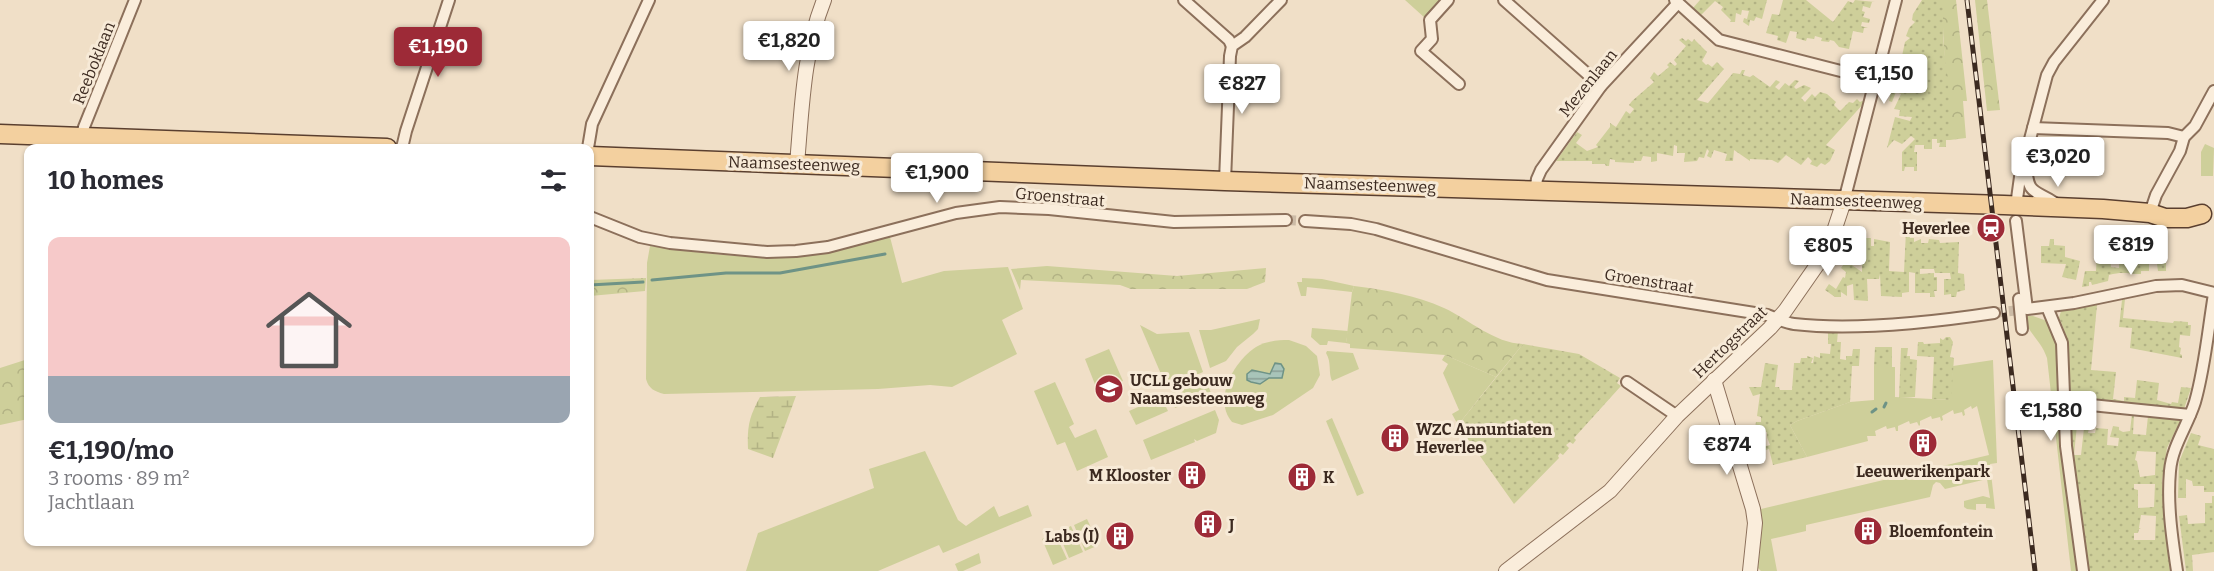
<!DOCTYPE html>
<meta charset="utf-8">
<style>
body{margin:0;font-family:Bitter,serif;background:#f7f7f7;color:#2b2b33;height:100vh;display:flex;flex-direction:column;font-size:22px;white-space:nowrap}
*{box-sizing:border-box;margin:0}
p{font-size:20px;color:#7c7c81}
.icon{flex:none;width:33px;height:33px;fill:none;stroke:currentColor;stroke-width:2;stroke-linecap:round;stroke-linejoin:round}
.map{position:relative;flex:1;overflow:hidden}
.side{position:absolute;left:24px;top:144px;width:570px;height:402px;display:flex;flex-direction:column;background:#fff;border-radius:12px;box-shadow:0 2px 4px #0004}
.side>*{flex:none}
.price{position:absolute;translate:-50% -51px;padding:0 14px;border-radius:6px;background:#fff;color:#222;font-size:20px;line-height:39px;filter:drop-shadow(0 2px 3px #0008)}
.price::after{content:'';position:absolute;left:50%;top:36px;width:18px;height:14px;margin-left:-9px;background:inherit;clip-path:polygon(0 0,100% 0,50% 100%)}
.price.selected{background:#9d2a37;color:#fff}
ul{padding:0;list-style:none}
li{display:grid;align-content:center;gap:12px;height:318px;padding:0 24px}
li span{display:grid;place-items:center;height:186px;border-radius:12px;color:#555}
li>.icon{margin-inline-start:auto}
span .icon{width:108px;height:108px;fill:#fffc;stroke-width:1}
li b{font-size:26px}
h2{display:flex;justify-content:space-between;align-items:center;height:72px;padding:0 24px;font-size:26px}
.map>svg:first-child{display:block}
.green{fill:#cecf9a}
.forest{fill:url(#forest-crowns)}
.wetland{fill:url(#wetland-marsh)}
.garden{fill:url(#garden-dots);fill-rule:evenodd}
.water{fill:url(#water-rules);stroke:#6e9386;stroke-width:1.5}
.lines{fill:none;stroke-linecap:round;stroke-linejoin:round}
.stream{stroke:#6e9386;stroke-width:3}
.minor-tunnel{stroke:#ccbba6;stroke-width:10;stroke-dasharray:10 5;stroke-linecap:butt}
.minor-casing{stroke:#8c705b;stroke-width:14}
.tertiary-casing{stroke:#8c705b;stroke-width:16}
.primary-casing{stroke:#5a3f2f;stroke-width:21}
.minor{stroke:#faeddb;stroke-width:10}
.tertiary{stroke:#faeddb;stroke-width:14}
.primary{stroke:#f3d09f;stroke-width:18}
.rail-casing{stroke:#3c2a20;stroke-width:5}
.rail{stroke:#f7ead7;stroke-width:3;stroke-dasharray:9;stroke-linecap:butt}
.labels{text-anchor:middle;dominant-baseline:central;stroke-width:6;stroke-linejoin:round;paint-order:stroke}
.street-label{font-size:16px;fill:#3c2a20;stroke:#f7ead7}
.poi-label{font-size:16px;font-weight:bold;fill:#3c2a20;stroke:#f7ead7;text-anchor:start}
</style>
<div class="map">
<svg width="2214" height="571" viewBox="0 0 2214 571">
<defs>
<pattern id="forest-crowns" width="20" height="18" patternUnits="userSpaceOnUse" patternTransform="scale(1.5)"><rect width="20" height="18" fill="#cecf9a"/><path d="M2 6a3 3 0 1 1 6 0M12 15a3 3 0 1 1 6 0" fill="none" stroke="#b2b284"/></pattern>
<pattern id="wetland-marsh" width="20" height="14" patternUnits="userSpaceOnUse" patternTransform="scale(1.5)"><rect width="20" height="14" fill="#cecf9a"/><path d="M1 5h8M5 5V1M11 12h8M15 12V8" fill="none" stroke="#b2b284"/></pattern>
<pattern id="garden-dots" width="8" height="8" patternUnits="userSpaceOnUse" patternTransform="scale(1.5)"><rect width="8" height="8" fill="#cecf9a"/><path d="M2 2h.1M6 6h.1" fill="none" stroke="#b2b284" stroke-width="1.8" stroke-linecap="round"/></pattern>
<pattern id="water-rules" width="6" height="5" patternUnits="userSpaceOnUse" patternTransform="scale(1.5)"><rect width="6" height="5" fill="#a8c4b9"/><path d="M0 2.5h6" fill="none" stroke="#8a9f96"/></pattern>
</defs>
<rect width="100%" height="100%" fill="#f0dfc7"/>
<g class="green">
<path d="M1405,0h38l-18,18z"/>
<path d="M2205,144l9,4 -1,28h-12v-24z"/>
<path d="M890,237l12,46 42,-12 64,-4 15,42 -21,11 15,34 -65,33 -22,-2 -52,4 -214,5c-10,-3 -15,-5 -18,-15l1,-116 3,-17c50,7 103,14 154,10 29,-3 58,-12 86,-19z"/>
<path d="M1302,278l20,1 32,7 -2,6 -45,-5 -1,9h-5l-4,-14h5z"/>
<path d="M2024,316h9l14,5 4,7 5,15 5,92 19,136h-9l-24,-213c-6,-18 -19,-24 -23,-42z"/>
<path d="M1260,319l-2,10 -5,5 -16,13 -11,14 -16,7 -11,-38h12z"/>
<path d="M1140,325l17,9 32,-2 14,40 -36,16z"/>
<path d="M1312,328l36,3 -2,12 -18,-2 -1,4h-7l-9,-8z"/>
<path d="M1289,340l17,6 11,10 3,19 -7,13 -40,27 -31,10 -10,-3c-20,-23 3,-62 24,-75 10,-6 22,-7 33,-7z"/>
<path d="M1109,349l14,32 -25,11 -13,-33z"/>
<path d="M1327,351l26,2 6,16 -27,12c-4,-9 0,-18 -6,-28z"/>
<path d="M1445,355l51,22 -38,48 -6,-11 7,-4 -16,-37 5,-9 -6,-4z"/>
<path d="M1993,360l4,103 -7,1 5,45 -9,-1v-4h-10v6l-9,-1 -3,-2v-6l19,-5 7,2 -3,-19 -42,10 -5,-6 -4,-1 -3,3 -3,12 -124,28v6l-35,8 6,32h-16l-3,-3 3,-31v-28l228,-54 -12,-49 -5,3 -1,-3 -7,4 1,5 -2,1 -1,-4 -8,2 -1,-4 -11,6 1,4 -2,1 -1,-4 -8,2 -1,-3 -11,5v4l-1,1 -2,-4 -7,2 -1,-3 -11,5v5h-2l-1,-4 -8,2 -1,-3 -11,5 1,5h-9l1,5 -61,16 -17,-32 7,-4 53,-19 24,-2v-33h21v30l55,3 3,-34z"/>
<path d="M1205,378l6,15 -36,15 -6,-15z"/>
<path d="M1055,382l19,42 -5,3 6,11 21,-9 12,28 -31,14 -12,-29 -8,3 -23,-54z"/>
<path d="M1161,397l7,14 -32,14 -7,-14z"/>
<path d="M1215,410l4,10 -3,13 -19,8 -3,-2 1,3 -44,18 -8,-20z"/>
<path d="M1332,418l32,75 -7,3 -31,-75z"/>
<path d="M925,451l33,69 8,6 28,-20 5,11 29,-12 4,11 -89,37 -4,-8 -61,26h-132l12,-38 116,-45 -5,-19z"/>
<path d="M1087,519l12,26 -14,6 -11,-26z"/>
<path d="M1071,526l12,26 -14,6 -11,-26z"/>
<path d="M1055,533l12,26 -14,6 -11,-26z"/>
<path d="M979,553l2,10 -18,8h-5l-3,-7z"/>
</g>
<g class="forest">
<path d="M1943,0h13l11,101h-4l3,37 -16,2c0,-47 -9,-93 -7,-140z"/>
<path d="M1975,0h12l13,110 -13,1z"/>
<path d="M1047,266l130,10 89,-8 -1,14 -18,7h-116l-11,-4 -99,-5 -1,10 -9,-21z"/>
<path d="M646,278l-1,13 -55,5v-16z"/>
<path d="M1354,286c31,4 62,9 90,22 26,12 50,35 79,36l-27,33 -51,-22 -95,-7v-4l-4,-1 6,-51z"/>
<path d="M28,359v60l-28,6v-57z"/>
</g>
<path class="wetland" d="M796,396l-23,62 -25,-9c-1,-22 1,-32 12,-52z"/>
<g class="garden">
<path d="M1700,0h67l-5,19 -6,-2 -2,4 -4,-1 -1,6 -6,-4 1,-4 3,1 2,-8 -7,-1 -1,5 -5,-2 -1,9h-5l1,-2 -10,-10 2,-3 -8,-6 -14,14 -8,-7z"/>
<path d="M1783,0h23l27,22 15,-21 5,2 2,-3 20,2h-3l-2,6 -7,-2 -1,5 3,1 -2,5 7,2 -1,4 -7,-1 -1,4 7,2h-4l-1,5 -10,-2 -4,18 -10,-2 -5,-6 -4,-1 -1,2 -8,-1 1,-3 -7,-2 -1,3 -7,-1 -1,3 -10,-3 1,-6 -7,-1 -4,12 -9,-3 1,-4 -12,-3 6,-19 7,1z"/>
<path d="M1922,0h21v38l7,65v37h-4v7h-7l1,-4h-3v-4h-5v10h-8v-4h-9l-1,7h3v19h-3v-4h-9l-1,4h-2v-19l13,-13 -4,-3 -9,8 -8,-4 -7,8 8,-31 15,4 2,-4 -13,-1 1,-6 -6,-1 7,-15 -5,-2 -4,10 -3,-1 3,-13 5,1 9,-15 -4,-1 1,-6 7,-6 -8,-5 3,-14 5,-4 -4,-2 3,-8 6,-6 -3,-2 1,-6z"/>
<path d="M1682,38l4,3 2,-2 4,3 2,-3 13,13 -5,9 4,4 2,-1 4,3 5,-5 7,7 -27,31 11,3 25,-30 7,1 2,-4h3l-2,5 7,2 3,-2 17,12 6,-7 4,2 -5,5 4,3 6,-7 4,3 6,-6 4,1 -5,6 2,2 8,-4 7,3 -10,10 4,4 7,-8 3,3 5,-5 7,2 9,8 -2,3 6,6 9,-9 4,1 4,-4 3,3 2,-1 3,1 -39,43 9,5 -5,11 -5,4 -4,-2 -4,4 -7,-3 2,-3 -4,-4 -7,8 -15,-10 -8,8 -6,-3 -22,-1v2l-16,-11 -1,11h-8l2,-7 -13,-4 -3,8 -4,-2 2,-5 -2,-2 -3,9 -5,-1 -2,4 -13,1 1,-9h-8v-7l-3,-1 -1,11 -16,-3v8l-6,1v-5l-8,-1 -2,5h-7v2l-19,-1v-2l-5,-1 -1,7h-3l-1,-2h-13v-3h-36l21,-29 5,3 -6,8 11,8 11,-4 -2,-2 14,-18v-4l6,4 10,-16 4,3 4,-5 -5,-4 3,-4 22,-19 -4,-4 4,-6 4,4 11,-9 -2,-2 3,-3 5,4 2,-2 -3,-4 12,-14 -7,-6z"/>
<path d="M1906,231l3,1 1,6h4v4l7,-3v4h7l1,-4 10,1 1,3 19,-1 -1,31 6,1 1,16 -8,2 -1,5h-5v-3l-7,1v-16h7l-1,-6h-15l-1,-4h-14v5l14,-1v4h3v14h-3l1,6h-5v-4h-15v-20l-6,-1v20l-7,1v4l-21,-1 -1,-22 -1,5h-12l1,22 -14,-1 -1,-16 -6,2v10l-6,-4v5h-6l-10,-7 4,-6 7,5 7,-12 2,1 1,-6 -5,-4 5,-7 16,11v-10l-9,-3 1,-6 -5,-3 1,-5 1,3 6,2 2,-5 3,1v-8h9v8h3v-7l16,3 -1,29 15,1z"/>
<path d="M2050,239h4v6l11,1v11l15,4 -4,19 -14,-3 4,-13 -25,-1v-17h8z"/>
<path d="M2158,246l8,1v24h-8l-1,-7 -8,-1v8h-8v3c-14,0 -18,-3 -32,1l-1,6 -16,4 -1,-3h-2v4l-7,1 3,-16h11l1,-18 13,1 1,13 8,1v-9l-6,-1v-8l24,4v4h4v-9h17z"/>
<path d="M2125,299l-2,19 50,5 1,-2 14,1v3h3l-1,11 -10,-1 -1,12 2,1 -1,6 2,1v3l-52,-10 2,-20 -13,-1 3,-27z"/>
<path d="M2097,305l-6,65 25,2 -3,27 11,2v-4l11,1 2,-18 22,3 -2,17 14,4 1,-2 6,1 3,-16 10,1 -7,21 -97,-8v-4l-13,-2 -1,1h-6c3,-28 5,-53 -8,-78l2,-7z"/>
<path d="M1828,331h10l-1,11h4l-1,17 6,1v-4h6l1,-7h7l-1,17h-7l-2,36 -53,19 -7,4 17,32 -34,8 -4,-16 -6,2 -1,-4 8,-2 -3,-8v-5l-5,1v3l-4,1 -3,-9 1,-6h5v-5l-4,-1 3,-22 -7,2 -4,-9h12l4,-24 13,2 -3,22h4l1,3h12l2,-27h6l1,-5h6v-2l6,2 -2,5h2l1,-7 6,2v-5l10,1 1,-10h-3z"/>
<path d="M1946,337h4l3,5 -3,15 4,1 -3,42 -19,-1 2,-42 -17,-1 1,-14h5l1,2 16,-1v-5l3,2z"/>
<path d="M1523,344l56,10 41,24 -3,5 4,3 -47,52 2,2 -3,4 -3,-2 -4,3 3,3 -6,7 -3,-2 -2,3 1,2 -45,46 -56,-79z"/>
<path d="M1875,347h17v20h-18z"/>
<path d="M1901,348h7l-1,8h3v3l7,1 -2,37 -16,1z"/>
<path d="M2067,404l12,1 -5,50h7l5,-45 -1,17 4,1 -1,5h7l1,-5 12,1 -1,16 11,1 1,-8 -9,-1 3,-11 6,1v3l4,2 7,-1 2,-17h2l-1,20 13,1 2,-19 30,3 2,2 -13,27 -5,33 8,90h-84l-18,-143zM2137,451l19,1 -1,23 -15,2 -3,-16 -2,-1zM2134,484h21l-1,23 -16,1v-18l-4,-1zM2141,515l15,1 -1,24h-21v-7h4l1,-4h2l-2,-1z"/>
<path d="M2191,433l10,3 -3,9 16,4v43h-10v-6h-11l-1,-5 -6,-2v19h-8l1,-36z"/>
<path d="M2212,496h2v56l-22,3 1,16h-7l-7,-55 8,-1 1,9 17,-1v-20h7z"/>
</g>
<path class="water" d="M1275,363l6,1 3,5 -2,9h-13l-9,6 -9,-2 -4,-2v-6l5,-4 18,4z"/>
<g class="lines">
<g class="stream">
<path d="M652,280l74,-7h54l105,-19"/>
<path d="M590,285l53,-3"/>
<path d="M1884,407l2,-4"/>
<path d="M1872,412l4,-3"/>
</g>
<g class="minor-tunnel">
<path d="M1286,220l19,1"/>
<path d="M1994,313l33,-4"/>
</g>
<g class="minor-casing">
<g id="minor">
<path d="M1184,0l45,40 3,6"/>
<path d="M1448,0l-18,20 2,19 -11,12 38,33"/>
<path d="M1504,0l97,86"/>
<path d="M1675,0l44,40 157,40"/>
<path d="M2033,128l135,5 16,4"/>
<path d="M82,137l2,-10 51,-127"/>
<path d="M402,148l4,-17 43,-131"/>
<path d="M588,148l4,-24 57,-124"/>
<path d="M2026,165c2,31 8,24 29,38"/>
<path d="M1225,181l5,-125 2,-10 13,-9 36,-37"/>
<path d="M1535,191l2,-12 4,-9 60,-84 77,-83"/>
<path d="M1844,201l52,-201"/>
<path d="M2016,206l4,-29 27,-102 7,-13 49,-62"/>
<path d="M2150,213l6,-18 24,-44 4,-14 11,-11 19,-35"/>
<path d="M590,217l50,20 30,6 97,9 29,-1 32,-4 128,-34 44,-6 49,2 125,13 112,-2"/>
<path d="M1305,221l46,3 25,5 171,51 220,35c9,3 18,8 27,9 60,7 140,-2 200,-11"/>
<path d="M2016,221l11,88 47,-6 82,-17 26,-1 32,8"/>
<path d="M2019,299l3,30"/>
<path d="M2047,307l15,36 4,103 17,125"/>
<path d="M1627,382l50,34"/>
<path d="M2091,405l99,10"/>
<path d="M2177,571c-5,-33 -10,-67 -7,-100 2,-25 18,-46 25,-69 10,-35 13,-72 19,-108"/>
</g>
</g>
<g class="tertiary-casing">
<g id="tertiary">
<path d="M797,164c5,-56 6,-111 27,-164"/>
<path d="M1714,380l39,129 2,14 -5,48"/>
<path d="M1506,571l104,-80 67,-75 93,-88 15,-17 39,-56 6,-12 14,-42"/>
</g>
</g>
<g class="primary-casing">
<g id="primary">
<path d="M0,134l387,14"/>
<path d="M590,156l635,25 779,24 99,4 47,4 15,5h22l15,-4"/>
</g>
</g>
<use href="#minor" class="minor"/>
<use href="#tertiary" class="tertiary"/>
<use href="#primary" class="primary"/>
<g class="rail-casing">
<path id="rail" d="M1967,0l68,571"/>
</g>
<use href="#rail" class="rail"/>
</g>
<defs>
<g id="station-disc" transform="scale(1.5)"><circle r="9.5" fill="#9d2a37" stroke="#f7ead7"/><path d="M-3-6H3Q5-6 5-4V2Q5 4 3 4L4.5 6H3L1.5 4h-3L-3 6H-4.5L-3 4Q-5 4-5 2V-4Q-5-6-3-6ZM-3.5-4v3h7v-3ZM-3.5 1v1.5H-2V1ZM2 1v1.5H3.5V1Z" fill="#fff"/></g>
<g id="university-disc" transform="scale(1.5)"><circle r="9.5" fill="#9d2a37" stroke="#f7ead7"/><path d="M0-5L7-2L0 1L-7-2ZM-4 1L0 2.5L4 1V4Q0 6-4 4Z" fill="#fff"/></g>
<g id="building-disc" transform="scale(1.5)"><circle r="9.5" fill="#9d2a37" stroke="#f7ead7"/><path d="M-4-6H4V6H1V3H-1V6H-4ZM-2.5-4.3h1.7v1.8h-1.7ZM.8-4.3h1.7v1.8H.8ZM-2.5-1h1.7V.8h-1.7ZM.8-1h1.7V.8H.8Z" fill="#fff"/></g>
</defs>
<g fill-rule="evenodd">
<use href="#station-disc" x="1991" y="228"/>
<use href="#university-disc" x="1109" y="389"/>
<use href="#building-disc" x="1395" y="438"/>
<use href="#building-disc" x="1923" y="443"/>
<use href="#building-disc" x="1192" y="475"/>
<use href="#building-disc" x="1302" y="477"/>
<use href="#building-disc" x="1208" y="524"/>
<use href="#building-disc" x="1868" y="531"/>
<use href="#building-disc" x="1120" y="536"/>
</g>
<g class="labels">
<g class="street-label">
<text transform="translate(94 63) rotate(-68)">Reeboklaan</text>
<text transform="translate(1588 83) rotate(-51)">Mezenlaan</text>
<text transform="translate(794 164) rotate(2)">Naamsesteenweg</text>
<text transform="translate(1370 185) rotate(2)">Naamsesteenweg</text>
<text transform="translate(1060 197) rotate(5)">Groenstraat</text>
<text transform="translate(1856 201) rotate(2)">Naamsesteenweg</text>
<text transform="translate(1649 281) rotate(9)">Groenstraat</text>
<text transform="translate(1730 342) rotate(-44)">Hertogstraat</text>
</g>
<g class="poi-label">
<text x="1970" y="228" text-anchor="end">Heverlee</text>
<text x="1130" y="380">UCLL gebouw<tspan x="1130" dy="18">Naamsesteenweg</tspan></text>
<text x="1416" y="429">WZC Annuntiaten<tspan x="1416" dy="18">Heverlee</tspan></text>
<text x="1923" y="471" text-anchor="middle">Leeuwerikenpark</text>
<text x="1171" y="475" text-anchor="end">M Klooster</text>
<text x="1323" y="477">K</text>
<text x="1229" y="524">J</text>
<text x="1889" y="531">Bloemfontein</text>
<text x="1099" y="536" text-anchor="end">Labs (I)</text>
</g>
</g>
</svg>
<b class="price" style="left:789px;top:72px">€1,820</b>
<b class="price selected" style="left:438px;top:78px">€1,190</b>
<b class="price" style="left:1884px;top:105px">€1,150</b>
<b class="price" style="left:1242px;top:115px">€827</b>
<b class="price" style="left:2058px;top:188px">€3,020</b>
<b class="price" style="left:937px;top:204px">€1,900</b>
<b class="price" style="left:2131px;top:276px">€819</b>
<b class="price" style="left:1828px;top:277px">€805</b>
<b class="price" style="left:2051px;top:442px">€1,580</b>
<b class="price" style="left:1727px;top:476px">€874</b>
<section class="side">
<h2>10 homes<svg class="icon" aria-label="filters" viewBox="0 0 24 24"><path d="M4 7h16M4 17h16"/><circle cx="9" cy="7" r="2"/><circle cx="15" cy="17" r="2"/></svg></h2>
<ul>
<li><span style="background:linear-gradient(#f6c9c9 75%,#9aa5b1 0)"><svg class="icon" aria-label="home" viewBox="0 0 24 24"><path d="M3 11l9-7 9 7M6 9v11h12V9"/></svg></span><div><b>€1,190/mo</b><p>3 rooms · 89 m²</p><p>Jachtlaan</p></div></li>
</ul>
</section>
</div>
